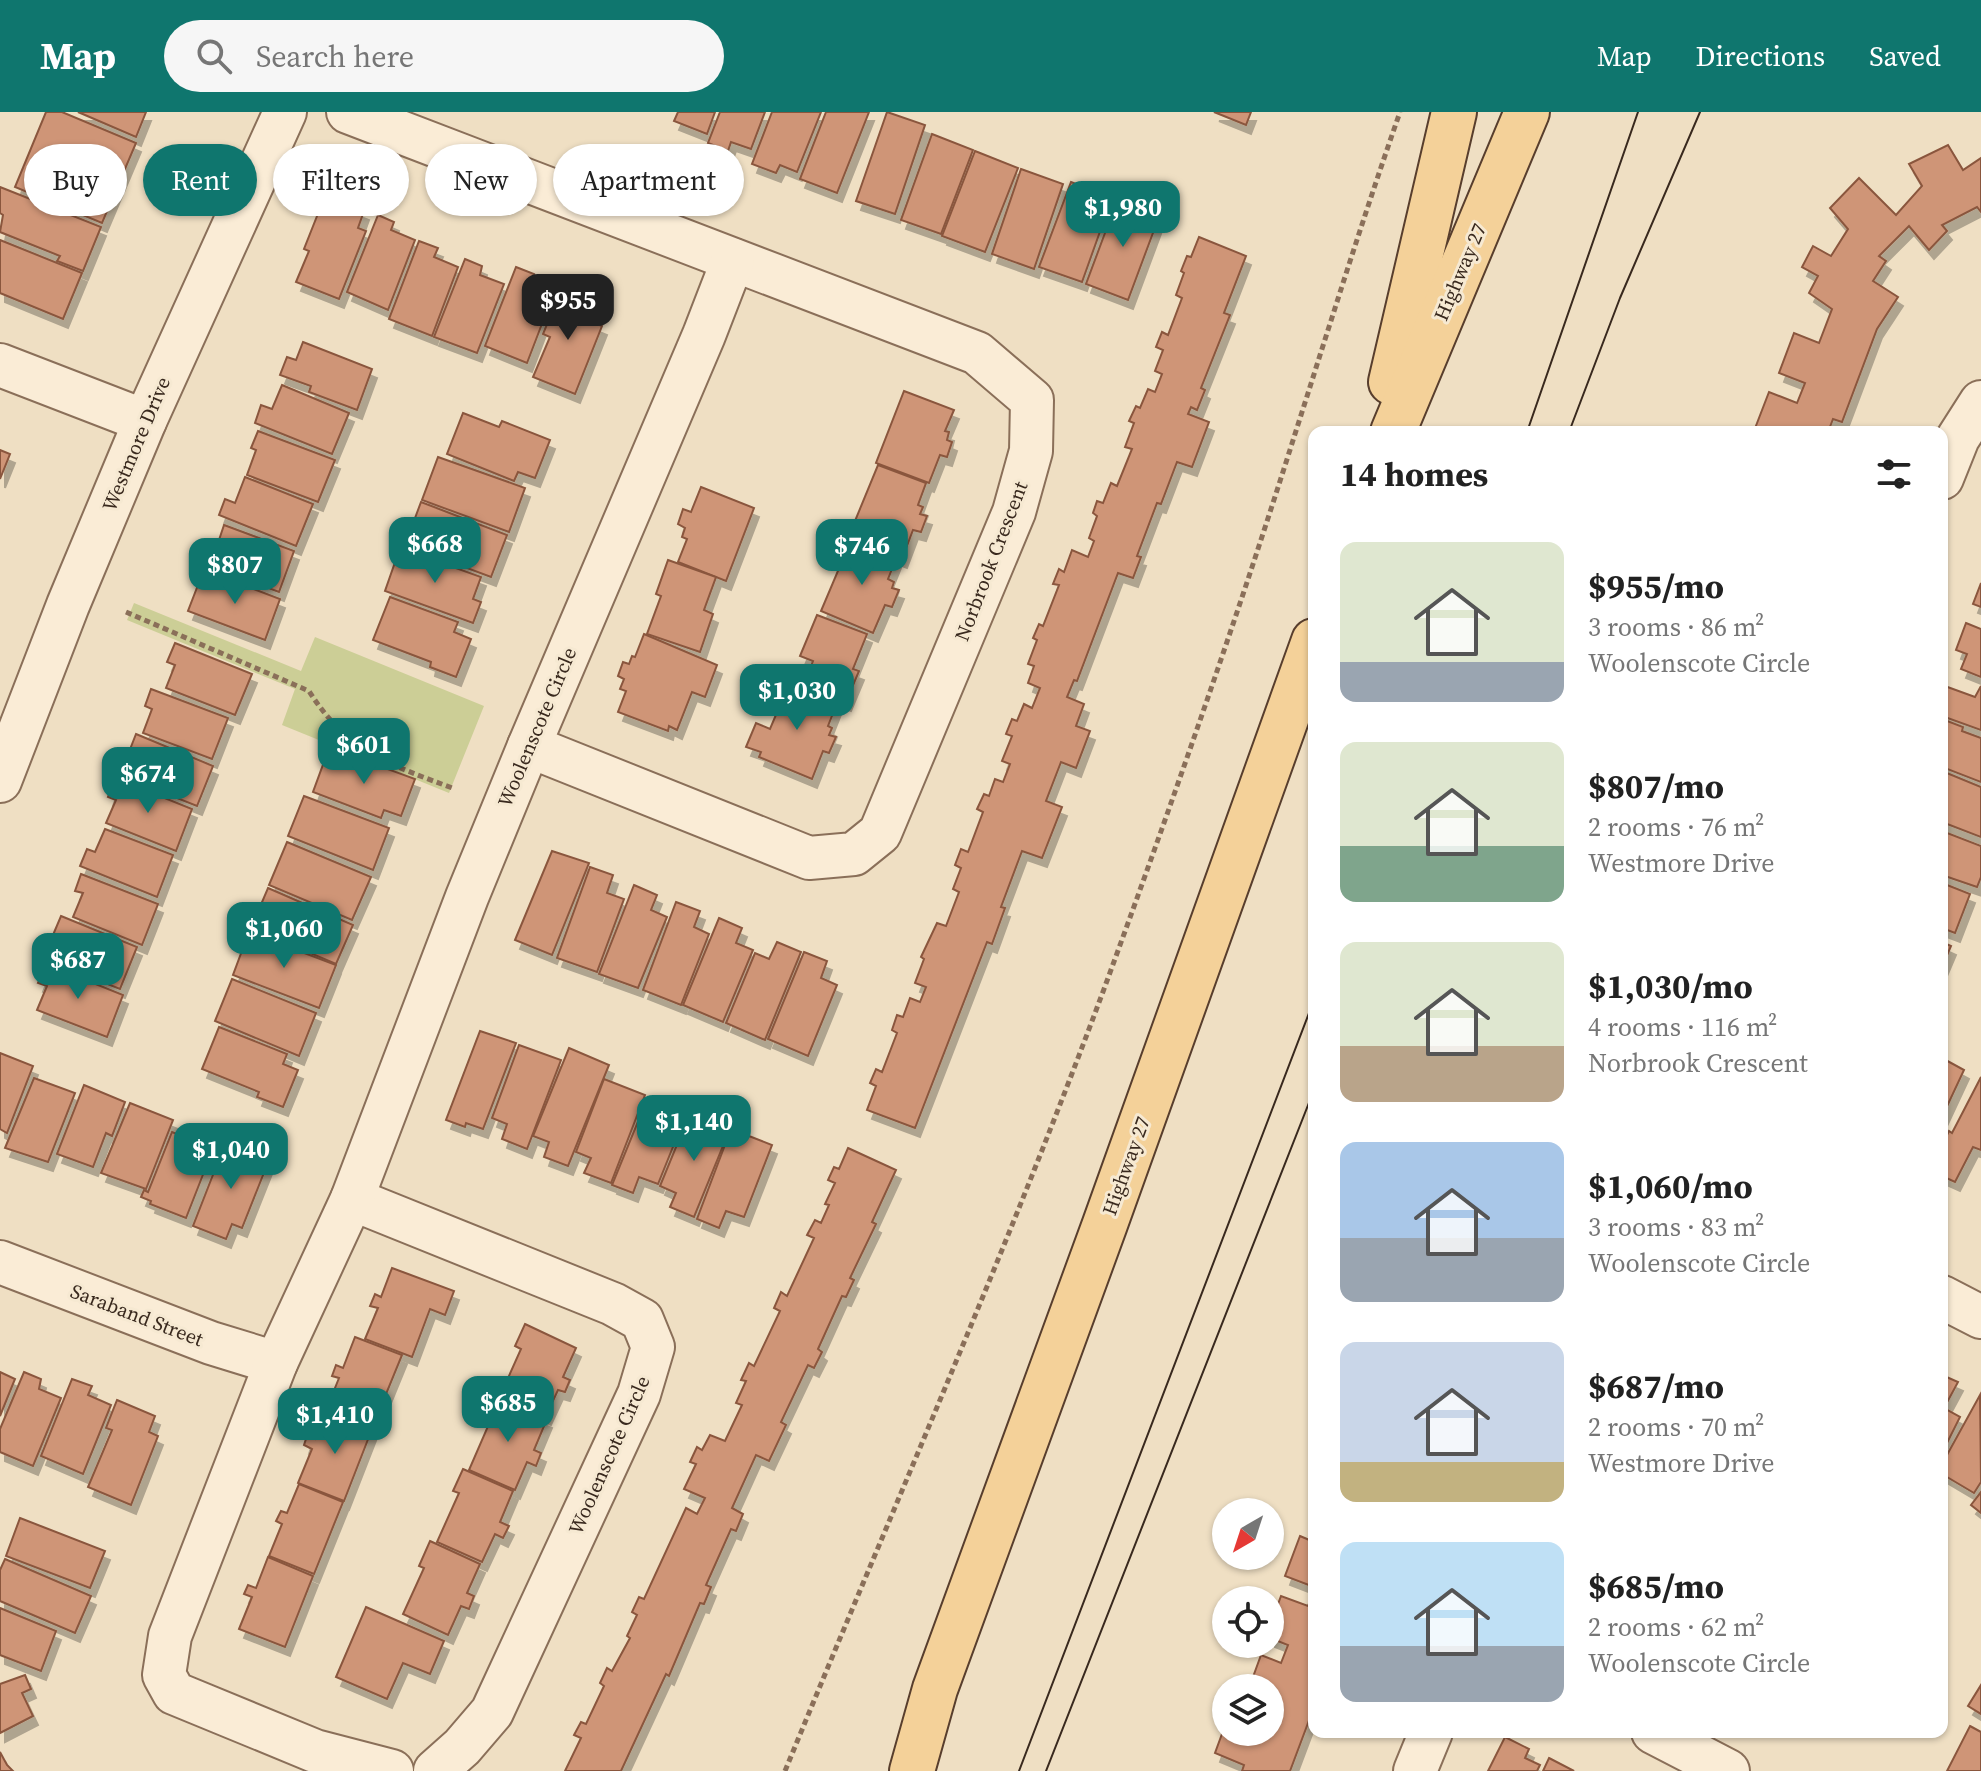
<!DOCTYPE html>
<meta charset="utf-8">
<style>
body{margin:0;font-family:"Source Serif 4",serif;background:#f6f6f6;color:#222;height:100vh;display:flex;flex-direction:column;font-size:30px;white-space:nowrap}
*{box-sizing:border-box;margin:0}
p{font-size:26px;color:#767676}
.icon{flex:none;width:44px;height:44px;fill:none;stroke:currentColor;stroke-width:2;stroke-linecap:round;stroke-linejoin:round}
.map{position:relative;flex:1;overflow:hidden}
.details{position:absolute;left:1308px;top:314px;width:640px;height:1312px;display:flex;flex-direction:column;background:#fff;border-radius:16px;box-shadow:0 2px 6px #0004}
.details>*{flex:none}
.hud{position:absolute;left:24px;top:32px;width:760px;height:72px;display:flex;gap:16px}
.needle{width:52px;rotate:219deg}
.fabs{position:absolute;left:1212px;top:1386px;display:grid;gap:16px}
.fabs a{display:grid;place-items:center;width:72px;height:72px;border-radius:50%;background:#fff;box-shadow:0 2px 6px #0004;font-size:40px}
.price{position:absolute;translate:-50% -68px;padding:0 18px;border-radius:16px;background:#0f766e;color:#fff;font-size:26px;line-height:52px;filter:drop-shadow(0 2px 4px #0008)}
.price::after{content:'';position:absolute;left:50%;top:48px;width:24px;height:18px;margin-left:-12px;background:inherit;clip-path:polygon(0 0,100% 0,50% 100%)}
.price.current{background:#222;color:#fff}
ul{padding:0;list-style:none}
li{display:flex;align-items:center;gap:24px;height:200px;padding:0 32px}
li span{display:grid;place-items:center;flex:none;width:224px;height:160px;border-radius:16px;color:#555}
li>.icon{margin-inline-start:auto}
span .icon{width:96px;height:96px;fill:#fffc;stroke-width:1}
li b{font-size:34px}
h2{display:flex;justify-content:space-between;align-items:center;height:96px;padding:0 32px;font-size:34px}
.chip{padding:0 28px;border-radius:36px;background:#fff;box-shadow:0 2px 6px #0004;font-size:28px;line-height:72px}
.chip.current{background:#0f766e;color:#fff}
header{display:flex;align-items:center;gap:48px;box-sizing:border-box;height:112px;padding:0 40px;background:#0f766e;color:#fff}
header strong{font-size:38px}
nav{display:flex;gap:44px;margin-inline-start:auto;font-size:28px}
.search{width:560px;height:72px;background:#f6f6f6;display:flex;align-items:center;gap:20px;box-sizing:border-box;padding:0 28px;border-radius:44px;color:#767676;font-size:30px}
.map>svg:first-child{display:block}
.green{fill:#ccce96}
.building{fill:#cf9577;stroke:#8a563e;stroke-width:2;filter:url(#shadow)}
.lines{fill:none;stroke-linecap:round;stroke-linejoin:round}
.street-casing{stroke:#8a6f59;stroke-width:46}
.primary-casing{stroke:#583e2d;stroke-width:48}
.path{stroke:#8a6f59;stroke-width:5;stroke-dasharray:6 4;stroke-linecap:butt}
.street{stroke:#faecd6;stroke-width:42}
.primary{stroke:#f4d199;stroke-width:44}
.tram{stroke:#39291e;stroke-width:2}
.labels{text-anchor:middle;dominant-baseline:central;stroke-width:6;stroke-linejoin:round;paint-order:stroke}
.street-label{font-size:20px;fill:#39291e;stroke:#f6e9d2}
</style>
<header>
<strong>Map</strong>
<div class="search"><svg class="icon" aria-label="search" viewBox="0 0 24 24"><circle cx="10" cy="10" r="6"/><path d="M15 15l6 6"/></svg>Search here</div>
<nav><a>Map</a><a>Directions</a><a>Saved</a></nav>
</header>
<div class="map">
<svg width="1981" height="1659" viewBox="0 0 1981 1659">
<defs>
<filter id="shadow"><feDropShadow dx="5" dy="9" stdDeviation="0" flood-color="#0004"/></filter>
</defs>
<rect width="100%" height="100%" fill="#efdfc3"/>
<path class="green" d="M134,491l167,68 14,-34 169,69 -35,87 -167,-68 13,-36 -168,-69z"/>
<g class="building">
<path d="M46,0h16l74,31 -34,80 -87,-36z"/>
<path d="M78,0h68l-10,25z"/>
<path d="M678,0h37l-8,22 -33,-13z"/>
<path d="M720,0h45l-14,37 -20,-7 -3,9 -20,-8z"/>
<path d="M772,0h49l-24,60 -17,-7 -4,8 -24,-9z"/>
<path d="M826,0h43l-32,81 -37,-14z"/>
<path d="M887,0l38,13 -30,89 -39,-13z"/>
<path d="M1214,0h37l-5,13z"/>
<path d="M932,22l41,16 -32,84 -40,-14z"/>
<path d="M1948,33l15,25 18,-12v54l-4,-5 -35,18 5,6 -18,19 -20,-24 -30,30 7,5 -13,20 25,16 -21,32 -35,93 -9,-3 -5,13 -74,-1 15,-39 28,11 8,-20 -26,-10 15,-40 25,10 13,-34 -23,-16 9,-17 -16,-9 11,-21 18,10 17,-27 -18,-21 29,-30 37,37 26,-29 -13,-22z"/>
<path d="M975,39l43,17 -33,84 -43,-16z"/>
<path d="M1021,57l42,15 -29,85 -42,-15z"/>
<path d="M1071,70l41,16 -30,84 -43,-15z"/>
<path d="M0,75l101,40 -18,44 -26,-10 3,-5 -60,-24 3,-17 -3,-2z"/>
<path d="M325,84l39,15 -6,17 8,3 -27,68 -43,-17 13,-31 -5,-2z"/>
<path d="M1118,86l42,16 -32,86 -42,-16z"/>
<path d="M378,103l16,7 -3,8 24,10 -27,70 -41,-18z"/>
<path d="M1199,125l47,19 -22,57 6,2 -29,73 4,2 -8,20 -6,-3 -3,7 21,8 -17,45 -15,-5 -16,42 -4,-1 -20,53 4,1 -8,21 -15,-5 -41,108 -3,-1 -7,17 17,7 -8,22 14,5 -14,37 -15,-6 -15,39 16,6 -20,51 -20,-7 -21,56 4,1 -13,36 -5,-2 -72,186 -48,-18 9,-24 -6,-3 6,-14 6,3 15,-39 -5,-3 5,-15 6,2 7,-19 10,4 6,-15 -11,-4 9,-24 -3,-2 16,-34 9,3 13,-34 -6,-3 8,-21 -6,-3 6,-16 7,3 15,-40 -6,-3 7,-15 5,2 6,-17 8,3 7,-18 -8,-3 10,-25 -6,-2 6,-15 5,2 7,-17 8,4 8,-20 -12,-5 6,-17 -6,-2 9,-24 -4,-2 6,-14 4,2 16,-41 -6,-1 6,-15 5,3 8,-22 16,7 6,-16 -5,-3 8,-22 -4,-3 4,-12 6,2 8,-20 6,3 15,-37 -7,-2 9,-24 -5,-2 7,-15 4,2 8,-19 7,3 7,-18 -7,-3 8,-21 -7,-3 6,-15 6,3 14,-37 -6,-3 8,-22 -3,-2 6,-15 4,1z"/>
<path d="M0,128l82,33 -19,46 -63,-26z"/>
<path d="M419,129l19,7 -4,9 24,10 -26,69 -43,-17z"/>
<path d="M465,147l17,7 -2,9 24,9 -27,69 -43,-16z"/>
<path d="M516,155l18,7 -4,11 23,10 -26,68 -42,-17z"/>
<path d="M561,178l38,16 -7,16 10,4 -27,68 -42,-17 17,-40 -7,-3z"/>
<path d="M303,230l69,27 -15,41 -48,-18 2,-6 -31,-11 7,-18 9,3z"/>
<path d="M282,273l67,28 -17,41 -77,-31 6,-18 11,4z"/>
<path d="M904,279l50,19 -9,21 4,1 -2,8 5,2 -5,15 -7,-2 -11,28 -53,-20z"/>
<path d="M463,301l36,14 3,-6 48,19 -15,38 -17,-6 -4,9 -67,-27z"/>
<path d="M258,319l77,29 -17,42 -71,-27 9,-25 -5,-2z"/>
<path d="M0,338l10,4 -10,25z"/>
<path d="M438,345l87,31 -16,44 -87,-32z"/>
<path d="M878,353l48,18 -8,22 5,2 -3,7 7,2 -6,16 -8,-2 -11,29 -54,-21z"/>
<path d="M245,365l68,27 -17,42 -77,-31 6,-16 10,4z"/>
<path d="M701,375l53,21 -28,73 -48,-19 9,-23 -5,-2 3,-9 -7,-4 5,-15 8,3z"/>
<path d="M421,390l86,33 -16,42 -86,-32z"/>
<path d="M224,413l70,26 -15,41 -27,-10 2,-5 -52,-19 6,-18 10,3z"/>
<path d="M851,428l45,19 -8,20 6,3 -2,6 7,2 -7,17 -7,-2 -12,28 -52,-22z"/>
<path d="M400,436l81,29 -8,22 8,3 -8,21 -88,-32z"/>
<path d="M668,448l48,17 -12,33 9,4 -13,38 -53,-18 14,-38 -5,-2z"/>
<path d="M209,460l71,27 -15,41 -77,-29 10,-26 5,2z"/>
<path d="M1981,471v24l-8,-3z"/>
<path d="M390,485l68,25 -4,10 17,7 -15,38 -26,-10 1,-5 -58,-22z"/>
<path d="M817,503l50,19 -14,35 6,2 -13,31 -43,-16 10,-25 -13,-5z"/>
<path d="M1966,511l15,6v48l-20,-8 6,-15 -11,-4z"/>
<path d="M644,522l73,31 -12,32 -13,-5 -15,38 -8,-4 -1,5 -50,-19 8,-21 -6,-2 4,-10 -6,-3 5,-14 6,2 3,-8 3,1z"/>
<path d="M175,531l77,31 -17,41 -69,-27 9,-23 -8,-3z"/>
<path d="M789,572l48,19 -9,23 4,2 -3,7 7,2 -7,16 -6,-2 -11,28 -53,-22 2,-5 -15,-5 10,-24 14,6z"/>
<path d="M1942,573l33,12 6,-11v44l-39,-14z"/>
<path d="M151,577l77,29 -16,41 -69,-26 9,-24 -7,-3z"/>
<path d="M1942,607l21,8 -1,4 19,7v44l-39,-15 4,-16 -4,-2z"/>
<path d="M136,622l77,32 -16,40 -71,-28 9,-23 -6,-3z"/>
<path d="M328,639l36,15 2,-5 49,18 -14,37 -17,-6 -3,8 -68,-26z"/>
<path d="M1942,659l39,16v50l-39,-15z"/>
<path d="M115,666l77,31 -16,42 -70,-28 10,-23 -8,-3z"/>
<path d="M304,684l85,32 -16,42 -85,-34z"/>
<path d="M105,717l68,26 -16,42 -77,-31 7,-17 8,3z"/>
<path d="M1942,719l39,15v31l-4,10 -35,-12z"/>
<path d="M287,730l84,35 -19,43 -83,-35z"/>
<path d="M552,739l37,12 -37,92 -37,-15z"/>
<path d="M590,755l23,8 -6,18 17,6 -27,73 -40,-14z"/>
<path d="M81,762l77,30 -16,41 -69,-28 10,-24 -8,-2z"/>
<path d="M1942,771l28,11 -15,39 -13,-5z"/>
<path d="M634,773l23,10 -6,15 16,7 -29,71 -39,-14z"/>
<path d="M268,776l85,37 -17,39 -85,-36z"/>
<path d="M676,790l24,9 -6,16 15,7 -28,71 -38,-15z"/>
<path d="M61,804l76,31 -17,42 -69,-27 10,-24 -8,-3z"/>
<path d="M719,806l23,10 -6,15 17,7 -30,72 -40,-17z"/>
<path d="M249,820l87,33 -17,43 -86,-33z"/>
<path d="M777,830l24,10 -36,88 -39,-17 29,-70 14,6z"/>
<path d="M1942,830l9,4 -9,21z"/>
<path d="M804,840l23,9 -6,17 16,7 -29,71 -40,-17z"/>
<path d="M46,852l77,31 -16,42 -70,-27 10,-24 -9,-3z"/>
<path d="M232,867l84,34 -17,43 -84,-35z"/>
<path d="M219,915l68,27 -4,10 15,6 -15,37 -26,-10 2,-5 -57,-23z"/>
<path d="M480,919l36,12 -33,86 -17,-6 -1,4 -19,-7z"/>
<path d="M519,933l42,15 -34,89 -25,-10 5,-15 -15,-6z"/>
<path d="M569,936l40,17 -41,101 -24,-9 5,-15 -16,-6z"/>
<path d="M0,941l33,13 -26,67 -7,-4z"/>
<path d="M1942,946l22,12 -22,47z"/>
<path d="M1981,965v73l-8,-3 -18,35 -13,-6v-31l7,-14 3,2z"/>
<path d="M34,966l41,15 -27,69 -43,-14z"/>
<path d="M604,967l41,16 -34,88 -27,-10 7,-15 -15,-6z"/>
<path d="M84,973l41,17 -13,34 -6,-3 -13,34 -36,-13z"/>
<path d="M648,985l39,15 -29,72 -19,-7 -6,16 -21,-8z"/>
<path d="M130,991l43,17 -27,69 -45,-16z"/>
<path d="M690,1001l40,16 -36,88 -24,-10 6,-14 -16,-7z"/>
<path d="M731,1017l41,16 -28,72 -18,-6 -7,17 -22,-9z"/>
<path d="M172,1020l41,17 -27,69 -36,-14 1,-3 -10,-4 3,-7 4,2z"/>
<path d="M225,1032l44,16 -27,68 -10,-4 -6,15 -33,-13z"/>
<path d="M848,1036l48,22 -24,52 4,2 -26,54 4,2 -8,17 -4,-1 -24,53 4,3 -8,16 -6,-3 -27,57 5,3 -17,36 -13,-6 -24,53 11,6 -7,17 -5,-2 -25,56 5,2 -7,17 -4,-1 -31,73 -3,-2 -45,97h-56l16,-33 -7,-3 7,-13 5,2 18,-38 -4,-3 7,-15 5,3 18,-33 -3,-2 10,-21 -5,-3 7,-15 5,2 42,-91 11,6 8,-16 -21,-9 12,-25 -6,-2 7,-15 5,3 8,-15 15,6 17,-36 -6,-2 10,-22 -5,-1 8,-17 5,3 26,-55 -6,-3 7,-16 6,4 27,-58 -7,-3 8,-15 6,3 8,-18 -4,-1 10,-21 -7,-3 6,-13 5,2z"/>
<path d="M392,1156l62,23 -9,24 -15,-6 -18,48 -47,-18 13,-31 -8,-2 5,-12 6,3z"/>
<path d="M525,1212l51,24 -13,29 7,3 -5,12 -7,-2 -12,26 -46,-20 21,-47 -6,-3z"/>
<path d="M355,1225l47,18 -29,71 -46,-18 12,-30 -7,-2 4,-11 7,3z"/>
<path d="M0,1260l15,7 -15,37z"/>
<path d="M24,1260l17,7 -2,10 22,9 -28,68 -33,-14v-23z"/>
<path d="M1942,1263l16,7 -14,26 16,9 -18,36z"/>
<path d="M72,1267l20,7 -4,9 23,10 -28,69 -42,-18z"/>
<path d="M1980,1283l1,87 -7,11 -32,-19v-10z"/>
<path d="M501,1287l46,20 -13,31 7,3 -5,13 -9,-4 -12,28 -46,-20 20,-46 -5,-3 9,-20 7,2z"/>
<path d="M117,1288l38,16 -6,16 9,4 -27,69 -43,-18 24,-57 -6,-2z"/>
<path d="M327,1299l45,18 -28,72 -46,-18 14,-34 -8,-4 3,-9 8,3z"/>
<path d="M463,1357l50,22 -13,31 9,4 -6,12 -8,-4 -13,28 -45,-20 22,-49 -6,-2z"/>
<path d="M299,1372l44,18 -29,72 -45,-18 13,-32 -6,-3 5,-10 6,2z"/>
<path d="M1981,1380v21l-10,-8z"/>
<path d="M20,1406l85,33 -15,37 -84,-32z"/>
<path d="M1300,1424l14,6v45l-29,-11z"/>
<path d="M430,1429l50,23 -13,29 7,3 -5,13 -8,-3 -13,29 -45,-21 21,-46 -5,-2z"/>
<path d="M268,1445l45,19 -28,71 -46,-18 13,-32 -8,-3 4,-9 8,3z"/>
<path d="M5,1447l86,37 -16,37 -75,-32v-31z"/>
<path d="M1314,1478v117l-24,64h-48l2,-6 -29,-12 11,-30v9h44v-44h-21l12,-33 20,8 7,-18 -18,-7v-12l11,-30 27,10z"/>
<path d="M366,1495l78,34 -14,33 -27,-11 -16,36 -51,-22z"/>
<path d="M0,1496l56,23 -15,40 -41,-16z"/>
<path d="M25,1563l6,14 -9,4 11,23 -33,17v-49z"/>
<path d="M1981,1573v29l-13,-8z"/>
<path d="M1970,1614l11,6v39h-34z"/>
<path d="M1505,1625l24,12 -4,9 15,7 -3,6h-49z"/>
<path d="M0,1640l7,13 6,6h-13z"/>
<path d="M1549,1646l25,13h-31z"/>
</g>
<g class="lines">
<g class="street-casing">
<g id="street">
<path d="M348,0l629,241 55,47 -1,51 -17,61 -134,321 -26,21 -45,4 -280,-112"/>
<path d="M0,253l145,56"/>
<path d="M1942,366l16,-40 23,-36"/>
<path d="M0,669l68,-176 77,-184 140,-309"/>
<path d="M352,1087l261,105 29,16 11,27 -14,47 -147,318 -30,35 -27,24"/>
<path d="M0,1150l211,81 65,20"/>
<path d="M1942,1185l39,20"/>
<path d="M1653,1620l75,39"/>
<path d="M392,1659l-77,-20 -141,-58 -10,-18 6,-39 106,-273 76,-164 115,-302 62,-151 175,-411 29,-75"/>
<path d="M1415,1659l16,-39"/>
</g>
</g>
<g class="primary-casing">
<g id="primary">
<path d="M1391,270l63,-270"/>
<path d="M1393,320l134,-320"/>
<path d="M912,1659l23,-82 170,-465 209,-583"/>
</g>
</g>
<g class="path">
<path d="M126,500l183,79c38,61 82,74 146,98"/>
<path d="M785,1659c107,-261 221,-518 319,-782 53,-145 105,-291 153,-437 48,-146 92,-294 143,-440"/>
</g>
<use href="#street" class="street"/>
<use href="#primary" class="primary"/>
<g class="tram">
<path d="M1527,320l111,-320"/>
<path d="M1569,320l51,-134 80,-186"/>
<path d="M1019,1659l295,-771"/>
<path d="M1046,1659l268,-681"/>
</g>
</g>
<g class="labels">
<g class="street-label">
<text transform="translate(1460 160) rotate(-67)">Highway 27</text>
<text transform="translate(136 332) rotate(-67)">Westmore Drive</text>
<text transform="translate(991 449) rotate(-69)">Norbrook Crescent</text>
<text transform="translate(537 615) rotate(-67)">Woolenscote Circle</text>
<text transform="translate(1126 1054) rotate(-70)">Highway 27</text>
<text transform="translate(137 1203) rotate(21)">Saraband Street</text>
<text transform="translate(609 1343) rotate(-66)">Woolenscote Circle</text>
</g>
</g>
</svg>
<div class="fabs">
<a><svg class="needle" viewBox="-14 -14 28 28"><path d="M0-13l5 13h-10z" fill="#e53935"/><path d="M0 13l5-13h-10z" fill="#767676"/></svg></a>
<a><svg class="icon" aria-label="locate" viewBox="0 0 24 24"><circle cx="12" cy="12" r="6"/><path d="M12 2v4M12 18v4M2 12h4M18 12h4"/></svg></a>
<a><svg class="icon" aria-label="layers" viewBox="0 0 24 24"><path d="M12 4l9 5-9 5-9-5zM3 14l9 5 9-5"/></svg></a>
</div>
<b class="price" style="left:1123px;top:137px">$1,980</b>
<b class="price current" style="left:568px;top:230px">$955</b>
<b class="price" style="left:435px;top:473px">$668</b>
<b class="price" style="left:862px;top:475px">$746</b>
<b class="price" style="left:235px;top:494px">$807</b>
<b class="price" style="left:797px;top:620px">$1,030</b>
<b class="price" style="left:364px;top:674px">$601</b>
<b class="price" style="left:148px;top:703px">$674</b>
<b class="price" style="left:284px;top:858px">$1,060</b>
<b class="price" style="left:78px;top:889px">$687</b>
<b class="price" style="left:694px;top:1051px">$1,140</b>
<b class="price" style="left:231px;top:1079px">$1,040</b>
<b class="price" style="left:508px;top:1332px">$685</b>
<b class="price" style="left:335px;top:1344px">$1,410</b>
<div class="hud">
<a class="chip">Buy</a>
<a class="chip current">Rent</a>
<a class="chip">Filters</a>
<a class="chip">New</a>
<a class="chip">Apartment</a>
</div>
<section class="details">
<h2>14 homes<svg class="icon" aria-label="filters" viewBox="0 0 24 24"><path d="M4 7h16M4 17h16"/><circle cx="9" cy="7" r="2"/><circle cx="15" cy="17" r="2"/></svg></h2>
<ul>
<li><span style="background:linear-gradient(#dfe7d0 75%,#9aa5b1 0)"><svg class="icon" aria-label="home" viewBox="0 0 24 24"><path d="M3 11l9-7 9 7M6 9v11h12V9"/></svg></span><div><b>$955/mo</b><p>3 rooms · 86 m²</p><p>Woolenscote Circle</p></div></li>
<li><span style="background:linear-gradient(#dfe7d0 65%,#7fa58c 0)"><svg class="icon" aria-label="home" viewBox="0 0 24 24"><path d="M3 11l9-7 9 7M6 9v11h12V9"/></svg></span><div><b>$807/mo</b><p>2 rooms · 76 m²</p><p>Westmore Drive</p></div></li>
<li><span style="background:linear-gradient(#dfe7d0 65%,#b9a48a 0)"><svg class="icon" aria-label="home" viewBox="0 0 24 24"><path d="M3 11l9-7 9 7M6 9v11h12V9"/></svg></span><div><b>$1,030/mo</b><p>4 rooms · 116 m²</p><p>Norbrook Crescent</p></div></li>
<li><span style="background:linear-gradient(#a9c7e8 60%,#9aa5b1 0)"><svg class="icon" aria-label="home" viewBox="0 0 24 24"><path d="M3 11l9-7 9 7M6 9v11h12V9"/></svg></span><div><b>$1,060/mo</b><p>3 rooms · 83 m²</p><p>Woolenscote Circle</p></div></li>
<li><span style="background:linear-gradient(#c9d6e8 75%,#c2b280 0)"><svg class="icon" aria-label="home" viewBox="0 0 24 24"><path d="M3 11l9-7 9 7M6 9v11h12V9"/></svg></span><div><b>$687/mo</b><p>2 rooms · 70 m²</p><p>Westmore Drive</p></div></li>
<li><span style="background:linear-gradient(#bfe0f5 65%,#9aa5b1 0)"><svg class="icon" aria-label="home" viewBox="0 0 24 24"><path d="M3 11l9-7 9 7M6 9v11h12V9"/></svg></span><div><b>$685/mo</b><p>2 rooms · 62 m²</p><p>Woolenscote Circle</p></div></li>
</ul>
</section>
</div>
